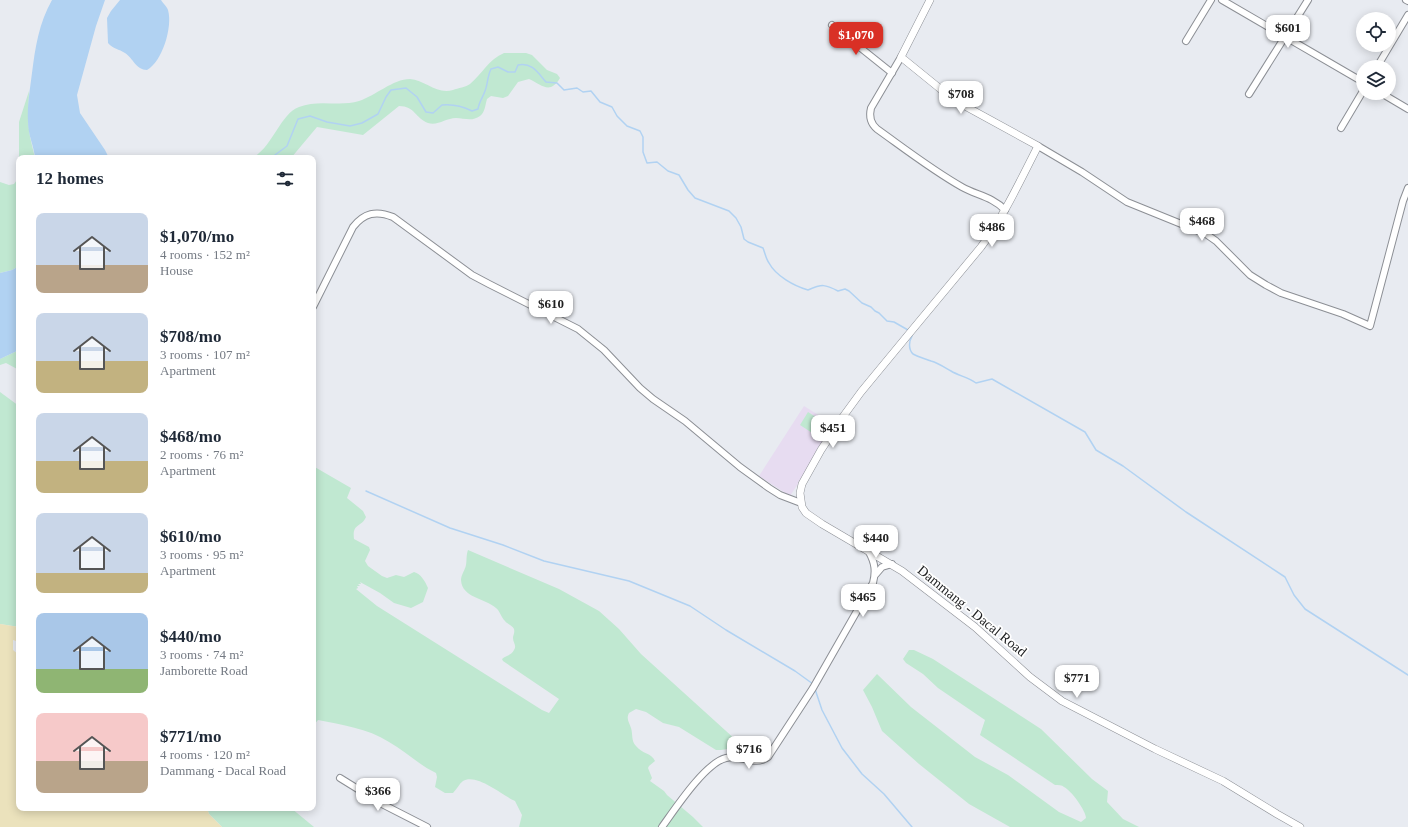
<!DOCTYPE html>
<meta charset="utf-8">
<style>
body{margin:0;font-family:Georgia,serif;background:#f2f2f3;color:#1f2937;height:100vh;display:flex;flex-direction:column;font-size:15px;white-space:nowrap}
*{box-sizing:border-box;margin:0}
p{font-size:13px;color:#747a83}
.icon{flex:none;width:22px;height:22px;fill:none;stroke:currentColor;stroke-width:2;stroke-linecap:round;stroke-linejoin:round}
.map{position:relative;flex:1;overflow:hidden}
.drawer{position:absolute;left:16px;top:155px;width:300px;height:656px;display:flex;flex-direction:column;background:#fff;border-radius:8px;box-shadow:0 2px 10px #0003}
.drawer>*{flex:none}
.fabs{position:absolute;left:1356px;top:12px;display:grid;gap:8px}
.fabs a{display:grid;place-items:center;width:40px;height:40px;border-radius:50%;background:#fff;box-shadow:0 2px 10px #0003;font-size:20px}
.price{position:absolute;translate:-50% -34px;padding:0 9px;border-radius:8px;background:#fff;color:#222;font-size:13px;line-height:26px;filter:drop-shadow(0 1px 2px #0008)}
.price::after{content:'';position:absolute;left:50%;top:24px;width:12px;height:9px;margin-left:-6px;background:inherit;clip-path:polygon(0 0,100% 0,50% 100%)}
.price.active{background:#d93025;color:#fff}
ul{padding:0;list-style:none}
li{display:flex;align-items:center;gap:12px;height:100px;padding:0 20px}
li span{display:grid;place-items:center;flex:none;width:112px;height:80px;border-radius:8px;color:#555}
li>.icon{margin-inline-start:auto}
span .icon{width:48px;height:48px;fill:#fffc;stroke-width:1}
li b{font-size:17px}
h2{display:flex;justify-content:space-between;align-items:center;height:48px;padding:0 20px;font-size:17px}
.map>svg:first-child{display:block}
.education{fill:#e7dcf1}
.green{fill:#c0e8d1}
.sand{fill:#ebe2bc}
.water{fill:#b1d2f2}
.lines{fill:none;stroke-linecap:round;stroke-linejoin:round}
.stream{stroke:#b1d2f2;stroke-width:1.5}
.minor-casing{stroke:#8c8f95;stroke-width:8}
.tertiary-casing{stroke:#8c8f95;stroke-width:8}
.minor{stroke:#fff;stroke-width:6}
.tertiary{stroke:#fff;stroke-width:7}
.labels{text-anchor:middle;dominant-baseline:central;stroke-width:3.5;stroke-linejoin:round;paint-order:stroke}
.street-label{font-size:14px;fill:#1f2022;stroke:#fff}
</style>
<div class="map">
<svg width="1408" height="827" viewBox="0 0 1408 827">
<rect width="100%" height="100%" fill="#e8ebf1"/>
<path class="education" d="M804,406l32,20 -46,70 -31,-20z"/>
<g class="green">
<path d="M504,53h22l6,2 15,15 10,4 3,4c-10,17 -18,7 -31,1l-11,3 -10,14 -5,2 -12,-2 -4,3c-2,7 -2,13 -7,17 -8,6 -16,2 -24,2 -10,0 -18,8 -28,5 -13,-5 -13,-17 -29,-17l-36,29 -46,-8 -26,31h-39c21,-11 28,-44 47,-51 19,-8 41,0 60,-6 16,-5 34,-22 51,-22 15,1 27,16 43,11 5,-2 13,-3 17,-6 12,-10 19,-25 34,-31z"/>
<path d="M29,91l-1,31 2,15 5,21h-16v-36z"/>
<path d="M19,171v95l-7,4 -12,3v-91l9,3 5,-1 3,-4z"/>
<path d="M19,350v20l-13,-7 -6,2v-6z"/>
<path d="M0,392l19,14v221l-19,-3z"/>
<path d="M808,412l23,15 -8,13 -23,-15z"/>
<path d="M313,466l38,22 -4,10 16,13 3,6c-5,11 -14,6 -12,22l15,8 1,3 -5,11 3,5 14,10 5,2 9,-3 8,2 10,-5c7,2 11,9 14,16l-5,14 -12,6 -17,-5 -14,-10 -20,-11 1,2h-3l2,2h-3l1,2 -2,1 21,17 165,104 7,3 10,-14 -56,-38 -1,-2c4,-4 9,-3 12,-9 3,-5 -1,-7 -1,-12 0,-3 2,-5 1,-9 -2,-4 -7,-5 -9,-8 -4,-4 -5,-10 -9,-13 -11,-10 -34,-10 -35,-28 0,-5 4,-10 5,-15 1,-6 0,-9 2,-15l91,39 40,22 20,18 22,25 106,96 -20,-1 -6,1h-5l-37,-23 -16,-4 -17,-11 -10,-3 -7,4c-3,6 0,9 2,15 2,6 0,13 5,18 6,8 16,7 19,15l-6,5 -1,2 4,10 -2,3 14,10 3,4 26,22 10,10h-184l3,-12 -7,-14c-12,-5 -38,-28 -52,-20 -4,3 -6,8 -10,12h-8l-10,-6 2,-10 -1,-4c-17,-8 -31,-22 -47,-31 -22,-14 -47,-17 -71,-22l-5,6z"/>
<path d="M909,650h5l19,9 108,70 51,50 16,12 -1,11 16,17 16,8h-129l-41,-23 -50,-40 -37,-33 -10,-24 -9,-17 14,-16 34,33 64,50 33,18 51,37 22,10 5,-4c0,-7 -15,-28 -22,-31 -2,-2 -6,-2 -9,-2l-75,-50 5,-15 -47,-32 -15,-14 -17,-11 -3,-4z"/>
<path d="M207,808h84l23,19h-92l-13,-13z"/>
</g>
<path class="sand" d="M0,624l19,3v15l-6,-2v10l6,5v153h188l2,6 13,13h-222z"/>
<g class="water">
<path d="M52,0h53l-9,26 -19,69 3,18 25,37 4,8h-74c-1,-12 -7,-23 -7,-36 -1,-16 2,-33 4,-49 3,-25 7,-50 20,-73z"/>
<path d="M120,0h41c2,3 6,7 7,10 5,17 -6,52 -21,60 -11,0 -14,-12 -22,-17 -6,-4 -12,-4 -17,-10l-1,-25 4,-7z"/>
<path d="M19,266v84l-19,9v-86l12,-3z"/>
</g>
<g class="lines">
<g class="stream">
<path d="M271,158l16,-12 11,-27 12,-3 17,6 23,4 12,-3 16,-9 8,-17 5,-7 15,-2 11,9 9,15 7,1 9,-8c11,-1 20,1 30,6l6,-2c1,-7 5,-12 7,-18 3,-7 2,-14 6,-22l7,-2 10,5h7l3,-7c14,-3 20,8 28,17l11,1 7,7 13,-2 6,4 8,-1 9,11 12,5 5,9 10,10 13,5 3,6v15l4,11 10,-1 11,9 11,4 9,15 7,8 34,13 7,7 5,9 3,12 4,3 15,6c2,5 3,11 6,15 7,13 25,23 39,27 14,-6 17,-6 30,1l7,-2 4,2 13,12 9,4 4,4 4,2 8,8 7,1 14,8"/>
<path d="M912,336c-3,5 -4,13 1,18 5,3 13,5 18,7 7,2 13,6 20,10 8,5 17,6 25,12l16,-4 93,53 11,18 27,16 63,46 99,65 9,18 11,14 103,66"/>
<path d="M366,491l84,37 53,17 41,16 85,20 61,25 36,24 69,41 18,13"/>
<path d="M815,689l7,21 20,38 20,26 22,20 28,33"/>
</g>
<g class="minor-casing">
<g id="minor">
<path d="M1222,0l141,82"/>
<path d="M1406,0l2,1"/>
<path d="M832,25l60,48"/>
<path d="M1186,41l25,-41"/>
<path d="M901,57l-30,51c-2,8 -1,15 6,21 28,20 55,41 85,58 14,8 31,10 43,23"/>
<path d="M1377,67l31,-52"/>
<path d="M1381,93l27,16"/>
<path d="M1249,94l59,-94"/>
<path d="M1341,128l22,-37"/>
<path d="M1038,146l44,26 45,30 79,32 10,7 34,34 16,10 15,8 62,21 27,12 33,-125 5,-13"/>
<path d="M313,307l40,-80c11,-14 23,-17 40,-10l79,58 17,9 89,45 26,21 36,38 13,11 32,22 55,46 29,21 11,7 21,8"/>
<path d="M876,574l6,-7 10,-3"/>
<path d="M340,778l42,26 45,23"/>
<path d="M662,827c13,-18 43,-64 64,-69 16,-4 28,9 42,-1l45,-69 60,-105c3,-12 2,-20 -4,-31"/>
</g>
</g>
<g class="tertiary-casing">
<path id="tertiary" d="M930,0l-29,57 53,43 84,46c-18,35 -34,70 -57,101l-73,88 -47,57 -19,26 -21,32 -19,34 -2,9 2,14 4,6 16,11 80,47 73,56 55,50 32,24 93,48 68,32 54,33 23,13"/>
</g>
<use href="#minor" class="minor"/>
<use href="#tertiary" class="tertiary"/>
</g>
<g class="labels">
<g class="street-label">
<text transform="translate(972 611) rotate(39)">Dammang - Dacal Road</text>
</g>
</g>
</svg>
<div class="fabs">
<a><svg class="icon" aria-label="locate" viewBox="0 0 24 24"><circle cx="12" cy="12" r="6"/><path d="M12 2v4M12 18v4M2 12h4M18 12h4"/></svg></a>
<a><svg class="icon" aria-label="layers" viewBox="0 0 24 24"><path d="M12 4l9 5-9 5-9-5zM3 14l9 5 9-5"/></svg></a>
</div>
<b class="price" style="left:1288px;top:49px">$601</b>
<b class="price active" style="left:856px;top:56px">$1,070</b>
<b class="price" style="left:961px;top:115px">$708</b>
<b class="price" style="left:1202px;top:242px">$468</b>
<b class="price" style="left:992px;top:248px">$486</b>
<b class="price" style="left:551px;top:325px">$610</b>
<b class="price" style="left:833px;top:449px">$451</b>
<b class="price" style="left:876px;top:559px">$440</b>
<b class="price" style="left:863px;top:618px">$465</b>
<b class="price" style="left:1077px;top:699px">$771</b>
<b class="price" style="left:749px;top:770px">$716</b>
<b class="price" style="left:378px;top:812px">$366</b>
<section class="drawer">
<h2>12 homes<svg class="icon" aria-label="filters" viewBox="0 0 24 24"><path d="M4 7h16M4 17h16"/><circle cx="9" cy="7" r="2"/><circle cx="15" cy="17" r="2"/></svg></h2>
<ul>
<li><span style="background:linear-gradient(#c9d6e8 65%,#b9a48a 0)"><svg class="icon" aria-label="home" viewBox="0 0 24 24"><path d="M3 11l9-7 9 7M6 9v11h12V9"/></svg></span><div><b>$1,070/mo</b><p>4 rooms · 152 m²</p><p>House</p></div></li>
<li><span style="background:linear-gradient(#c9d6e8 60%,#c2b280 0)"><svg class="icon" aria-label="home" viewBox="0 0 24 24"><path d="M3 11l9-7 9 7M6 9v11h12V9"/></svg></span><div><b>$708/mo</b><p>3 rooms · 107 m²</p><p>Apartment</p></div></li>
<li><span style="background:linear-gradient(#c9d6e8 60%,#c2b280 0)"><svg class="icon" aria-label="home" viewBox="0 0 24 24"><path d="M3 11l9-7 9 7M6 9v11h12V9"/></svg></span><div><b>$468/mo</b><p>2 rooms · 76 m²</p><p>Apartment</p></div></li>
<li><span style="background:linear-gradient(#c9d6e8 75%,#c2b280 0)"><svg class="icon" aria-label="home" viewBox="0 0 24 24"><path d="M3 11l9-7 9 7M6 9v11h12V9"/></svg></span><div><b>$610/mo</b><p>3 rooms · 95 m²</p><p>Apartment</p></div></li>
<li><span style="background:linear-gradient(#a9c7e8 70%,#8fb573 0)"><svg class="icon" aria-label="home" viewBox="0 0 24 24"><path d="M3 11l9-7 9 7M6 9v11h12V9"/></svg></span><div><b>$440/mo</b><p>3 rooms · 74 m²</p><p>Jamborette Road</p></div></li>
<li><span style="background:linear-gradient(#f6c9c9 60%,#b9a48a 0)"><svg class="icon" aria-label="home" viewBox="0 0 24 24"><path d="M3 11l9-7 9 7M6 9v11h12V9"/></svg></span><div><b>$771/mo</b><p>4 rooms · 120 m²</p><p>Dammang - Dacal Road</p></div></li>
</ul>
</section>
</div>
